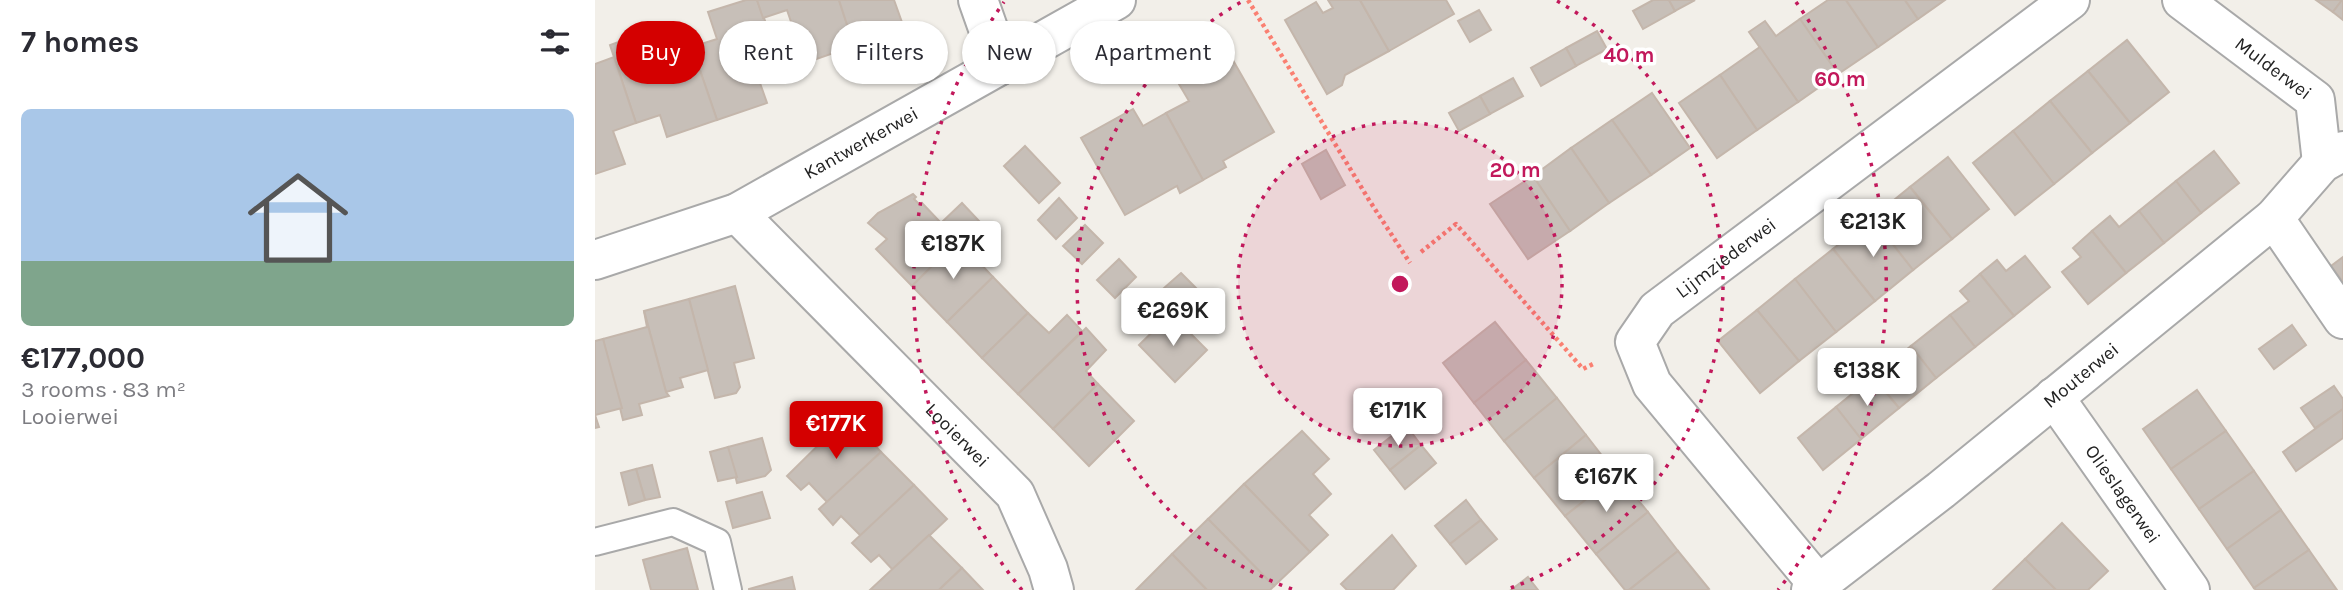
<!DOCTYPE html>
<meta charset="utf-8">
<style>
body{margin:0;font-family:Karla,sans-serif;background:#f7f7f7;color:#2b2b33;height:100vh;display:flex;flex-direction:column;font-size:26px;white-space:nowrap}
*{box-sizing:border-box;margin:0}
p{font-size:23px;color:#7c7c81}
.icon{flex:none;width:38px;height:38px;fill:none;stroke:currentColor;stroke-width:2;stroke-linecap:round;stroke-linejoin:round}
.map{position:relative;flex:1;overflow:hidden}
.details{display:flex;flex-direction:column;background:#fff;width:595px}
.details>*{flex:none}
.banner{position:absolute;left:21px;top:21px;width:665px;height:63px;display:flex;gap:14px}
.price{position:absolute;translate:-50% -60px;padding:0 16px;border-radius:7px;background:#fff;color:#222;font-size:23px;line-height:46px;filter:drop-shadow(0 2px 4px #0008)}
.price::after{content:'';position:absolute;left:50%;top:42px;width:21px;height:16px;margin-left:-10px;background:inherit;clip-path:polygon(0 0,100% 0,50% 100%)}
.price.active{background:#d40000;color:#fff}
ul{padding:0;list-style:none}
li{display:grid;align-content:center;gap:14px;height:371px;padding:0 21px}
li+li{border-top:2px solid #e1e1e2}
li span{display:grid;place-items:center;height:217px;border-radius:10px;color:#555}
li>.icon{margin-inline-start:auto}
span .icon{width:126px;height:126px;fill:#fffc;stroke-width:1}
li b{font-size:30px}
h2{display:flex;justify-content:space-between;align-items:center;height:84px;padding:0 21px;font-size:30px}
.tag{padding:0 24px;border-radius:32px;background:#fff;box-shadow:0 2px 5px #0004;font-size:24px;line-height:63px}
.tag.active{background:#d40000;color:#fff}
main{display:flex;flex:1;min-height:0}
.map>svg:first-child{display:block}
.building{fill:#c7bfb8;stroke:#c4b6ab;stroke-width:2}
.lines{fill:none;stroke-linecap:round;stroke-linejoin:round}
.lane-casing{stroke:#a9a9a9;stroke-width:30}
.street-casing{stroke:#a9a9a9;stroke-width:42}
.path{stroke:#fa8072;stroke-width:4.5;stroke-dasharray:3.5 3.5;stroke-linecap:butt}
.lane{stroke:#fff;stroke-width:26}
.street{stroke:#fff;stroke-width:38}
.ring{fill:none;stroke:#c2185b;stroke-width:3.5;stroke-dasharray:3.5 7}
.labels{text-anchor:middle;dominant-baseline:central;stroke-width:7;stroke-linejoin:round;paint-order:stroke}
.street-label{font-size:19px;fill:#222;stroke:#fff}
.centre{fill:#c2185b;stroke:#fff;stroke-width:3.5}
.ring-label{font-size:21px;text-anchor:middle;font-weight:bold;fill:#c2185b;stroke:#fff;stroke-width:7;stroke-linejoin:round;paint-order:stroke}
</style>
<main>
<section class="details">
<h2>7 homes<svg class="icon" aria-label="filters" viewBox="0 0 24 24"><path d="M4 7h16M4 17h16"/><circle cx="9" cy="7" r="2"/><circle cx="15" cy="17" r="2"/></svg></h2>
<ul>
<li><span style="background:linear-gradient(#a9c7e8 70%,#7fa58c 0)"><svg class="icon" aria-label="home" viewBox="0 0 24 24"><path d="M3 11l9-7 9 7M6 9v11h12V9"/></svg></span><div><b>€177,000</b><p>3 rooms · 83 m²</p><p>Looierwei</p></div></li>
</ul>
</section>
<div class="map">
<svg width="1748" height="590" viewBox="0 0 1748 590">
<rect width="100%" height="100%" fill="#f2efe9"/>
<g class="building">
<path d="M151,0h11l17,44 -25,8 18,51 -50,17 -25,-73 25,-8 -9,-27z"/>
<path d="M162,0h82l15,46 -49,17 -18,-53 -24,8z"/>
<path d="M244,0h55l10,28 -50,18z"/>
<path d="M733,0h32l29,51 -44,24 -3,10 -15,9 -42,-74 31,-18 7,11 10,-5z"/>
<path d="M765,0h86l8,14 -65,37z"/>
<path d="M1058,0h16l6,11 -32,18 -10,-18z"/>
<path d="M1074,0h26l-20,11z"/>
<path d="M1233,0h18l32,47 -40,27 -38,-55z"/>
<path d="M1251,0h59l13,19 -40,28z"/>
<path d="M1310,0h40l-27,19z"/>
<path d="M1721,0h26l-9,12z"/>
<path d="M1747,0h1v20l-10,-8z"/>
<path d="M884,10l12,20 -21,12 -12,-21z"/>
<path d="M1205,19l38,55 -40,28 -49,-70 16,-11 11,15z"/>
<path d="M59,29l10,28 28,-10 25,73 -50,17 -7,-22 -24,8 -26,-78z"/>
<path d="M1002,31l10,18 -31,17 -10,-18z"/>
<path d="M1532,40l42,52 -39,31 -42,-52z"/>
<path d="M1165,47l38,55 -41,28 -37,-55z"/>
<path d="M971,48l10,18 -35,20 -10,-18z"/>
<path d="M635,55l44,77 -51,29 3,6 -23,13 -37,-67 23,-12 -10,-17z"/>
<path d="M19,57l22,66 -23,8 12,33 -30,10v-110z"/>
<path d="M1493,71l42,52 -38,30 -42,-52z"/>
<path d="M1125,75l37,55 -40,28 -38,-55z"/>
<path d="M918,78l10,18 -33,18 -10,-18z"/>
<path d="M1057,93l38,55 -39,27 -39,-55z"/>
<path d="M885,96l10,18 -31,17 -10,-18z"/>
<path d="M1455,101l42,52 -38,31 -41,-53z"/>
<path d="M538,109l10,17 23,-13 37,67 -23,13 -3,-7 -52,29 -44,-77z"/>
<path d="M1017,120l39,55 -42,28 -38,-55z"/>
<path d="M1418,131l41,53 -39,31 -42,-52z"/>
<path d="M430,146l35,37 -21,20 -35,-37z"/>
<path d="M976,148l38,55 -39,28 -37,-55z"/>
<path d="M731,150l19,35 -24,14 -19,-35z"/>
<path d="M1619,151l25,32 -38,30 -25,-32z"/>
<path d="M1353,157l41,52 -37,30 -42,-52z"/>
<path d="M938,176l37,55 -42,28 -38,-55z"/>
<path d="M1581,181l25,32 -37,30 -25,-32z"/>
<path d="M1315,187l42,52 -39,31 -41,-52z"/>
<path d="M318,194l3,3 -2,2 6,6 2,-2 19,20 21,-20 17,18 -67,65 -36,-37 11,-10 -19,-16 10,-10z"/>
<path d="M464,198l18,20 -21,21 -18,-19z"/>
<path d="M1544,211l25,32 -38,30 -34,-42 18,-15 9,11z"/>
<path d="M1277,218l41,52 -38,31 -42,-52z"/>
<path d="M490,225l18,18 -21,21 -19,-18z"/>
<path d="M1497,231l34,42 -38,31 -26,-32 19,-15 -8,-9z"/>
<path d="M363,240l35,37 -46,45 -35,-36z"/>
<path d="M1238,249l42,52 -39,31 -41,-53z"/>
<path d="M1430,256l25,31 -36,29 -34,-42 17,-14 9,11z"/>
<path d="M1748,257v25l-12,-16z"/>
<path d="M524,259l17,18 -21,21 -18,-18z"/>
<path d="M586,273l25,25 -17,16 -25,-26z"/>
<path d="M1385,274l34,42 -39,31 -25,-32 19,-14 -9,-10z"/>
<path d="M398,277l35,36 -46,45 -35,-36z"/>
<path d="M1200,279l41,53 -37,29 -42,-51z"/>
<path d="M140,286l19,72 -20,5 6,24 -4,6 -21,5 -26,-99z"/>
<path d="M559,295l17,19 -21,20 -17,-18z"/>
<path d="M611,298l17,16 -17,18 -17,-18z"/>
<path d="M94,299l19,71 -28,8 3,9 -17,5 -22,-81z"/>
<path d="M1162,310l42,51 -39,32 -42,-52z"/>
<path d="M49,311l22,81 3,4 -30,8 3,11 -19,5 -20,-81 44,-12z"/>
<path d="M433,313l21,20 18,-18 15,16 -64,63 -36,-36z"/>
<path d="M576,314l36,36 -32,32 -36,-37z"/>
<path d="M1355,315l25,32 -39,31 -25,-32z"/>
<path d="M900,322l31,38 -52,43 -31,-40z"/>
<path d="M1697,325l14,20 -32,24 -15,-20z"/>
<path d="M491,328l20,22 -20,21 12,13 -45,45 -35,-35z"/>
<path d="M8,339l19,69 -27,7 4,12 -4,1v-87z"/>
<path d="M1316,346l25,32 -37,30 -26,-31z"/>
<path d="M931,360l31,38 -53,43 -30,-38z"/>
<path d="M1278,377l26,31 -38,31 -25,-32z"/>
<path d="M503,384l36,37 -45,45 -36,-37z"/>
<path d="M1739,386l9,13v10l-28,19 -14,-20z"/>
<path d="M1602,390l29,41 -55,38 -28,-40z"/>
<path d="M962,398l29,37 -52,43 -30,-37z"/>
<path d="M1241,407l25,32 -38,31 -25,-32z"/>
<path d="M1748,409v29l-47,33 -13,-19z"/>
<path d="M253,416l33,36 -53,51 -19,-20 -8,7 -14,-14z"/>
<path d="M811,425l15,20 -31,25 -16,-20z"/>
<path d="M707,431l27,28 -16,15 18,20 -22,21 19,20 -18,17 -66,-68z"/>
<path d="M1631,431l28,40 -55,38 -28,-40z"/>
<path d="M991,435l31,40 -52,41 -31,-38z"/>
<path d="M167,438l9,32 -6,6 -28,7 -9,-36z"/>
<path d="M826,445l15,18 -31,26 -15,-19z"/>
<path d="M133,447l9,30 -19,4 -8,-29z"/>
<path d="M286,452l33,33 -53,51 -20,-20 -8,9 -14,-16z"/>
<path d="M57,465l8,32 -15,3 -9,-31z"/>
<path d="M41,469l9,31 -16,5 -8,-32z"/>
<path d="M1659,471l27,39 -54,39 -28,-40z"/>
<path d="M1022,475l31,37 -52,42 -31,-38z"/>
<path d="M649,484l66,68 -36,34 -66,-67z"/>
<path d="M319,485l33,34 -54,51 -14,-15 -8,7 -19,-19z"/>
<path d="M167,492l8,26 -37,10 -7,-26z"/>
<path d="M871,500l15,20 -31,24 -15,-18z"/>
<path d="M1686,510l28,40 -55,38 -27,-39z"/>
<path d="M1053,512l30,39 -49,39h-4l-29,-36z"/>
<path d="M613,519l66,67 -4,4h-63l-35,-36z"/>
<path d="M886,520l16,19 -31,25 -16,-20z"/>
<path d="M1467,523l46,48 -20,19h-32l-31,-31z"/>
<path d="M334,535l33,33 -23,22h-69z"/>
<path d="M797,535l24,31 -23,24h-46l-6,-6z"/>
<path d="M92,548l11,42h-47l-8,-30z"/>
<path d="M1714,550l28,40h-81l-2,-2z"/>
<path d="M1083,551l31,38 -2,1h-78z"/>
<path d="M577,554l35,36h-71z"/>
<path d="M1430,559l31,31h-63z"/>
<path d="M367,568l21,22h-44z"/>
<path d="M197,577l3,13h-46v-1z"/>
<path d="M933,577l10,13h-27z"/>
</g>
<g class="lines">
<g class="lane-casing">
<path id="lane" d="M0,542l78,-20 44,20 11,48"/>
</g>
<g class="street-casing">
<g id="street">
<path d="M383,0l23,65"/>
<path id="s1" d="M1587,0l133,100 7,63"/>
<path id="s2" d="M142,213l278,281 33,75 6,21"/>
<path d="M1679,218l69,101"/>
<path id="s3" d="M0,260l142,-47 379,-213"/>
<path id="s4" d="M1459,397l136,193"/>
<path id="s5" d="M1222,583l-165,-199 -17,-42 22,-32 413,-310"/>
<path id="s6" d="M1216,590l130,-100 333,-272 48,-55 21,-12"/>
</g>
</g>
<g class="path">
<path d="M653,0l121,200 41,63"/>
<path d="M826,252l35,-28 127,145 10,-5"/>
</g>
<use href="#lane" class="lane"/>
<use href="#street" class="street"/>
</g>
<circle cx="805" cy="284" r="162" fill="#c2185b" fill-opacity=".12"/>
<g class="ring">
<circle cx="805" cy="284" r="162"/>
<path d="M697 589A324 324 0 0 1 648 1M962 1A324 324 0 0 1 913 589"/>
<path d="M427 590A486 486 0 0 1 409 2M1201 2A486 486 0 0 1 1183 590"/>
</g>
<g class="labels">
<g class="street-label">
<text stroke="none"><textPath href="#s1" startOffset="114">Mulderwei</textPath></text>
<text stroke="none"><textPath href="#s3" startOffset="292">Kantwerkerwei</textPath></text>
<text stroke="none"><textPath href="#s5" startOffset="429">Lijmziederwei</textPath></text>
<text stroke="none"><textPath href="#s6" startOffset="345">Mouterwei</textPath></text>
<text stroke="none"><textPath href="#s2" startOffset="313">Looierwei</textPath></text>
<text stroke="none"><textPath href="#s4" startOffset="119">Olieslagerwei</textPath></text>
</g>
</g>
<circle cx="805" cy="284" r="10" class="centre"/>
<g class="ring-label">
<text x="1034" y="62">40 m</text>
<text x="1245" y="86">60 m</text>
<text x="920" y="177">20 m</text>
</g>
</svg>
<b class="price" style="left:1278px;top:259px">€213K</b>
<b class="price" style="left:358px;top:281px">€187K</b>
<b class="price" style="left:578px;top:348px">€269K</b>
<b class="price" style="left:1272px;top:408px">€138K</b>
<b class="price" style="left:803px;top:448px">€171K</b>
<b class="price active" style="left:241px;top:461px">€177K</b>
<b class="price" style="left:1011px;top:514px">€167K</b>
<div class="banner">
<a class="tag active">Buy</a>
<a class="tag">Rent</a>
<a class="tag">Filters</a>
<a class="tag">New</a>
<a class="tag">Apartment</a>
</div>
</div>
</main>
